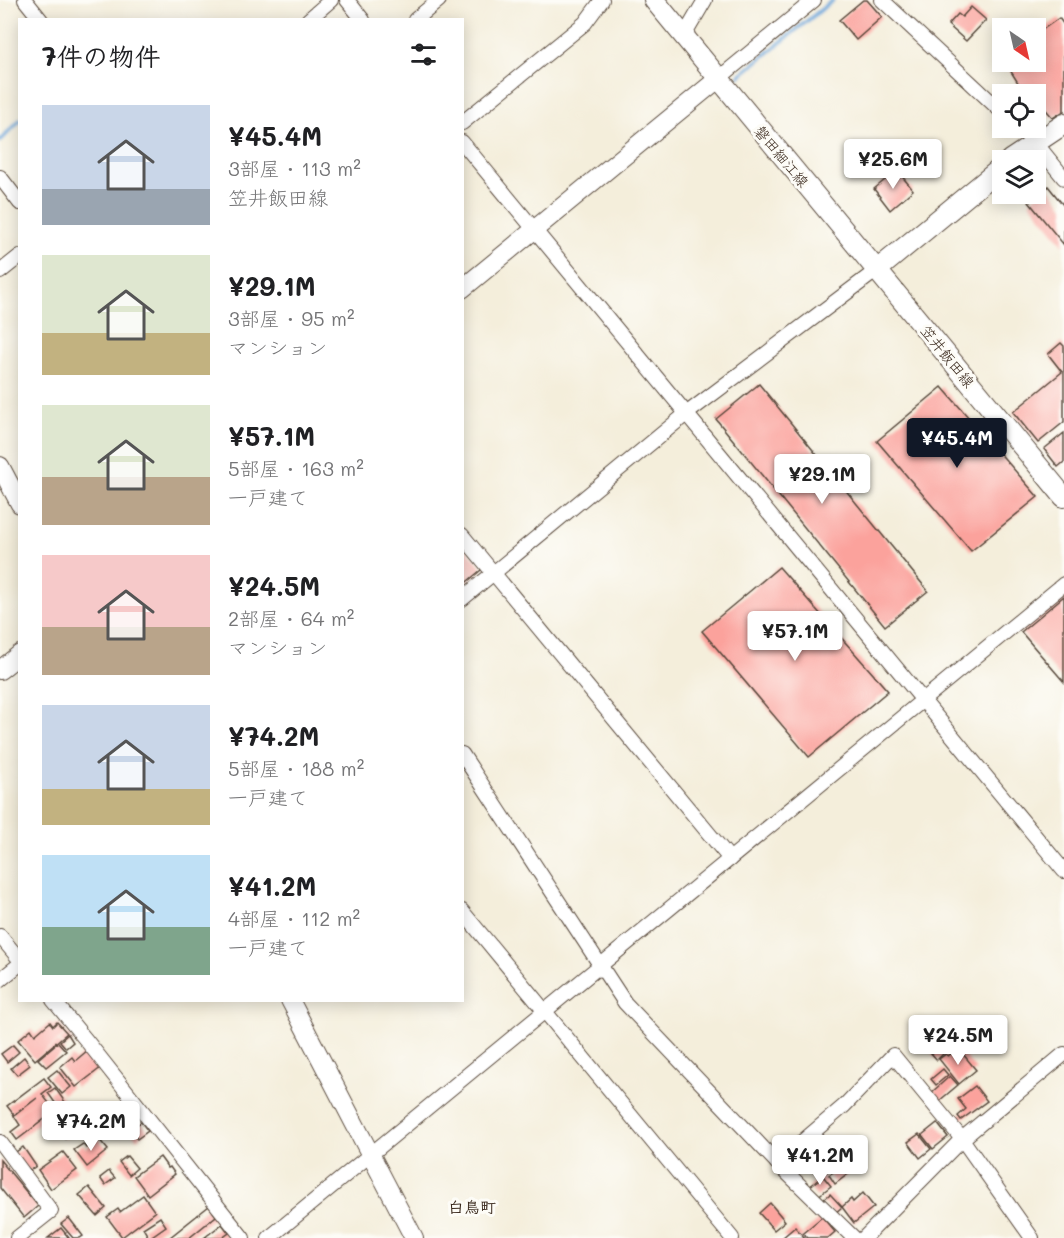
<!DOCTYPE html>
<html lang="ja">
<meta charset="utf-8">
<style>
body{margin:0;font-family:Mali,"Klee One",sans-serif;background:#f2f2f2;color:#202124;height:100vh;display:flex;flex-direction:column;font-size:22px;white-space:nowrap}
*{box-sizing:border-box;margin:0}
p{font-size:20px;color:#757577}
.icon{flex:none;width:33px;height:33px;fill:none;stroke:currentColor;stroke-width:2;stroke-linecap:round;stroke-linejoin:round}
.map{position:relative;flex:1;overflow:hidden}
.details{position:absolute;left:18px;top:18px;width:446px;height:984px;display:flex;flex-direction:column;background:#fff;border-radius:0px;box-shadow:0 3px 15px #0003}
.details>*{flex:none}
.needle{width:39px;rotate:146deg}
.fabs{position:absolute;left:992px;top:18px;display:grid;gap:12px}
.fabs a{display:grid;place-items:center;width:54px;height:54px;border-radius:0px;background:#fff;box-shadow:0 3px 15px #0003;font-size:30px}
.price{position:absolute;translate:-50% -51px;padding:0 14px;border-radius:6px;background:#fff;color:#222;font-size:20px;line-height:39px;filter:drop-shadow(0 2px 3px #0008)}
.price::after{content:'';position:absolute;left:50%;top:36px;width:18px;height:14px;margin-left:-9px;background:inherit;clip-path:polygon(0 0,100% 0,50% 100%)}
.price.on{background:#111827;color:#fff}
ul{padding:0;list-style:none}
li{display:flex;align-items:center;gap:18px;height:150px;padding:0 24px}
li span{display:grid;place-items:center;flex:none;width:168px;height:120px;border-radius:0px;color:#555}
li>.icon{margin-inline-start:auto}
span .icon{width:72px;height:72px;fill:#fffc;stroke-width:1}
li b{font-size:26px}
h2{display:flex;justify-content:space-between;align-items:center;height:72px;padding:0 24px;font-size:26px}
.map>svg:first-child{display:block}
.lines{fill:none;stroke-linecap:round;stroke-linejoin:round}
.stream{stroke:#69a5da;stroke-width:4}
.building{fill:#fba29c}
.minor-casing{stroke:#57473a;stroke-width:16}
.tertiary-casing{stroke:#57473a;stroke-width:20}
.secondary-casing{stroke:#57473a;stroke-width:22}
.minor{stroke:#fff;stroke-width:14}
.tertiary{stroke:#fff;stroke-width:18}
.secondary{stroke:#fff;stroke-width:20}
.labels{text-anchor:middle;dominant-baseline:central;stroke-width:6;stroke-linejoin:round;paint-order:stroke}
.street-label{font-size:15px;fill:#3b2a1e;stroke:#fdfcf7}
.neighbourhood-label{font-size:16px;font-weight:bold;fill:#3b2a1e;stroke:#fdfcf7}
</style>
<div class="map">
<svg width="1064" height="1238" viewBox="0 0 1064 1238">
<rect width="100%" height="100%" fill="#fdfcf7"/>
<filter id="ink" filterUnits="userSpaceOnUse"><feTurbulence type="fractalNoise" baseFrequency=".0167" numOctaves="2"/><feDisplacementMap in="SourceGraphic" scale="12" xChannelSelector="R" yChannelSelector="G"/><feConvolveMatrix kernelMatrix="1 2 1 2 8 2 1 2 1" color-interpolation-filters="sRGB"/></filter>
<filter id="wash" filterUnits="userSpaceOnUse"><feTurbulence type="fractalNoise" baseFrequency=".008" numOctaves="4" result="noise"/><feDisplacementMap in="SourceGraphic" scale="24" xChannelSelector="R" yChannelSelector="G"/><feGaussianBlur stdDeviation="1.35" result="paint"/><feColorMatrix in="noise" values="0 0 0 0 0 0 0 0 0 0 0 0 0 0 0 0 0 1.4 0 .05"/><feComposite in="paint" operator="in"/></filter>
<g filter="url(#wash)">
<rect width="100%" height="100%" fill="#f4eedb"/>
<g class="lines">
<g class="stream">
<path d="M739,76l94,-76"/>
<path d="M0,141l20,-21"/>
</g>
</g>
<g id="blocks">
<g class="building">
<path d="M863,0h4l15,17 -26,23 -17,-20z"/>
<path d="M971,7l15,13 -20,21 -18,-16 10,-11 4,3z"/>
<path d="M1059,18l5,7v86l-11,7 -11,-13 -7,2v-13h-10l-20,-32h30v-27z"/>
<path d="M897,170l16,20 -23,20 -16,-21z"/>
<path d="M1048,186l16,20v39l-35,-43z"/>
<path d="M1061,343l3,3v76l-26,21 -25,-31 49,-40 -14,-18z"/>
<path d="M759,384l169,207 -43,35 -169,-207z"/>
<path d="M942,387l96,110 -67,54 -94,-110z"/>
<path d="M1064,433v29l-6,5 -14,-18z"/>
<path d="M462,543l19,23v4l-19,16z"/>
<path d="M779,567l109,124 -79,66 -107,-126z"/>
<path d="M1064,596v86l-43,-50z"/>
<path d="M50,1022l3,4 4,-4 10,11 -32,27 -17,-20 13,-11 4,6z"/>
<path d="M68,1034l5,8 -7,6 -6,-7z"/>
<path d="M58,1042l8,9 -20,16 -8,-8z"/>
<path d="M13,1045l6,7 -12,10 -6,-8z"/>
<path d="M940,1046l5,6 -8,8 -6,-7z"/>
<path d="M958,1048l18,22 -17,14 -20,-25 7,-5 2,2z"/>
<path d="M88,1050l14,17 -26,20 -16,-20 12,-10 3,4z"/>
<path d="M24,1057l6,8 -13,10 -6,-7z"/>
<path d="M943,1069l5,6 -12,10 -5,-6z"/>
<path d="M57,1070l14,17 -9,7 -14,-17z"/>
<path d="M950,1076l8,9 -19,16 -7,-9z"/>
<path d="M44,1078l7,9 -9,7 13,17 -38,29 -6,-8 9,-7 -6,-9 23,-18 -23,17 -7,-9z"/>
<path d="M975,1086l12,15 -26,19 -3,-4 8,-7 -8,-10z"/>
<path d="M55,1088l10,14 -7,5 -10,-14z"/>
<path d="M141,1122l7,9 -11,8 -7,-9z"/>
<path d="M65,1123l7,10 -7,6 -7,-10z"/>
<path d="M937,1123l11,14 -15,12 -11,-14z"/>
<path d="M919,1134l12,15 -11,9 -12,-16z"/>
<path d="M98,1138l10,12 -21,17 -13,-17 9,-6 3,4z"/>
<path d="M23,1147l13,19 -10,7 -13,-19z"/>
<path d="M834,1150l7,11 -23,16 -7,-11z"/>
<path d="M63,1152l14,18 -26,19 -13,-19z"/>
<path d="M127,1156l10,12 -8,7 -10,-13z"/>
<path d="M160,1157l8,11 2,-1 5,7 -27,21 -14,-19z"/>
<path d="M0,1160l38,46 -14,12 -24,-30z"/>
<path d="M846,1163l6,8 -17,13 -6,-9z"/>
<path d="M109,1171l6,7 -10,7 -5,-7z"/>
<path d="M823,1176l8,10 -14,11 -8,-10z"/>
<path d="M89,1187l17,21 -9,8 -18,-21z"/>
<path d="M863,1193l11,14 -20,16 -12,-16 9,-8 2,3z"/>
<path d="M830,1194l12,13 -8,7 -12,-13z"/>
<path d="M143,1195l12,17 -33,25 -15,-20 11,-8 2,3z"/>
<path d="M770,1203l15,18 -11,9 -15,-17z"/>
<path d="M209,1206l7,10 -27,22h-20z"/>
<path d="M160,1217l6,9 -17,12 -6,-10z"/>
<path d="M822,1217l13,15 -7,6h-20l-5,-5z"/>
<path d="M69,1218l14,18 -3,2h-7l-12,-14z"/>
<path d="M222,1224l7,9 -7,5h-18z"/>
<path d="M795,1227l10,11h-23z"/>
<path d="M61,1228l8,10h-21z"/>
</g>
</g>
</g>
<g filter="url(#ink)">
<use href="#blocks" fill-opacity="0" stroke="#57473a" stroke-width="1.5"/>
<g class="lines">
<g class="minor-casing">
<g id="minor">
<path d="M25,0l16,20"/>
<path d="M347,0l16,20"/>
<path d="M882,0l120,112"/>
<path d="M308,20l23,-20"/>
<path d="M415,20l24,-20"/>
<path d="M684,36l21,-36"/>
<path d="M718,79l96,-79"/>
<path d="M462,123l123,-100 17,-23"/>
<path d="M1019,128l16,14 29,36"/>
<path d="M462,142l602,729"/>
<path d="M0,177l20,26"/>
<path d="M0,272l20,-16"/>
<path d="M462,535l268,324"/>
<path d="M462,599l224,-185 191,-144"/>
<path d="M462,754l163,249 158,166 71,69"/>
<path d="M462,911l270,327"/>
<path d="M0,936l20,24"/>
<path d="M0,980l20,-16"/>
<path d="M53,1000l33,40 157,198"/>
<path d="M0,1142l51,69 -34,27"/>
<path d="M777,1163l67,-57 49,-51 69,84 70,99"/>
<path d="M269,1238l795,-654"/>
<path d="M864,1238l98,-99 102,-85"/>
</g>
</g>
<g class="tertiary-casing">
<g id="tertiary">
<path d="M462,289l256,-210"/>
<path d="M0,466l20,38"/>
<path d="M0,670l20,-16"/>
<path d="M290,1000l124,238"/>
</g>
</g>
<g class="secondary-casing">
<g id="secondary">
<path d="M654,0l410,497"/>
<path d="M1010,160l54,-36"/>
<path d="M877,270l125,-103"/>
</g>
</g>
<use href="#minor" class="minor"/>
<use href="#tertiary" class="tertiary"/>
<use href="#secondary" class="secondary"/>
</g>
</g>
<g class="labels">
<g class="street-label">
<text transform="translate(782 156) rotate(50)">磐田細江線</text>
<text transform="translate(948 356) rotate(51)">笠井飯田線</text>
</g>
<g class="neighbourhood-label">
<text x="472" y="1206">白鳥町</text>
</g>
</g>
</svg>
<div class="fabs">
<a><svg class="needle" viewBox="-14 -14 28 28"><path d="M0-13l5 13h-10z" fill="#e53935"/><path d="M0 13l5-13h-10z" fill="#757577"/></svg></a>
<a><svg class="icon" aria-label="locate" viewBox="0 0 24 24"><circle cx="12" cy="12" r="6"/><path d="M12 2v4M12 18v4M2 12h4M18 12h4"/></svg></a>
<a><svg class="icon" aria-label="layers" viewBox="0 0 24 24"><path d="M12 4l9 5-9 5-9-5zM3 14l9 5 9-5"/></svg></a>
</div>
<b class="price" style="left:893px;top:190px">¥25.6M</b>
<b class="price on" style="left:957px;top:469px">¥45.4M</b>
<b class="price" style="left:822px;top:505px">¥29.1M</b>
<b class="price" style="left:795px;top:662px">¥57.1M</b>
<b class="price" style="left:958px;top:1066px">¥24.5M</b>
<b class="price" style="left:91px;top:1152px">¥74.2M</b>
<b class="price" style="left:820px;top:1186px">¥41.2M</b>
<section class="details">
<h2>7件の物件<svg class="icon" aria-label="filters" viewBox="0 0 24 24"><path d="M4 7h16M4 17h16"/><circle cx="9" cy="7" r="2"/><circle cx="15" cy="17" r="2"/></svg></h2>
<ul>
<li><span style="background:linear-gradient(#c9d6e8 70%,#9aa5b1 0)"><svg class="icon" aria-label="home" viewBox="0 0 24 24"><path d="M3 11l9-7 9 7M6 9v11h12V9"/></svg></span><div><b>¥45.4M</b><p>3部屋 · 113 m²</p><p>笠井飯田線</p></div></li>
<li><span style="background:linear-gradient(#dfe7d0 65%,#c2b280 0)"><svg class="icon" aria-label="home" viewBox="0 0 24 24"><path d="M3 11l9-7 9 7M6 9v11h12V9"/></svg></span><div><b>¥29.1M</b><p>3部屋 · 95 m²</p><p>マンション</p></div></li>
<li><span style="background:linear-gradient(#dfe7d0 60%,#b9a48a 0)"><svg class="icon" aria-label="home" viewBox="0 0 24 24"><path d="M3 11l9-7 9 7M6 9v11h12V9"/></svg></span><div><b>¥57.1M</b><p>5部屋 · 163 m²</p><p>一戸建て</p></div></li>
<li><span style="background:linear-gradient(#f6c9c9 60%,#b9a48a 0)"><svg class="icon" aria-label="home" viewBox="0 0 24 24"><path d="M3 11l9-7 9 7M6 9v11h12V9"/></svg></span><div><b>¥24.5M</b><p>2部屋 · 64 m²</p><p>マンション</p></div></li>
<li><span style="background:linear-gradient(#c9d6e8 70%,#c2b280 0)"><svg class="icon" aria-label="home" viewBox="0 0 24 24"><path d="M3 11l9-7 9 7M6 9v11h12V9"/></svg></span><div><b>¥74.2M</b><p>5部屋 · 188 m²</p><p>一戸建て</p></div></li>
<li><span style="background:linear-gradient(#bfe0f5 60%,#7fa58c 0)"><svg class="icon" aria-label="home" viewBox="0 0 24 24"><path d="M3 11l9-7 9 7M6 9v11h12V9"/></svg></span><div><b>¥41.2M</b><p>4部屋 · 112 m²</p><p>一戸建て</p></div></li>
</ul>
</section>
</div>
